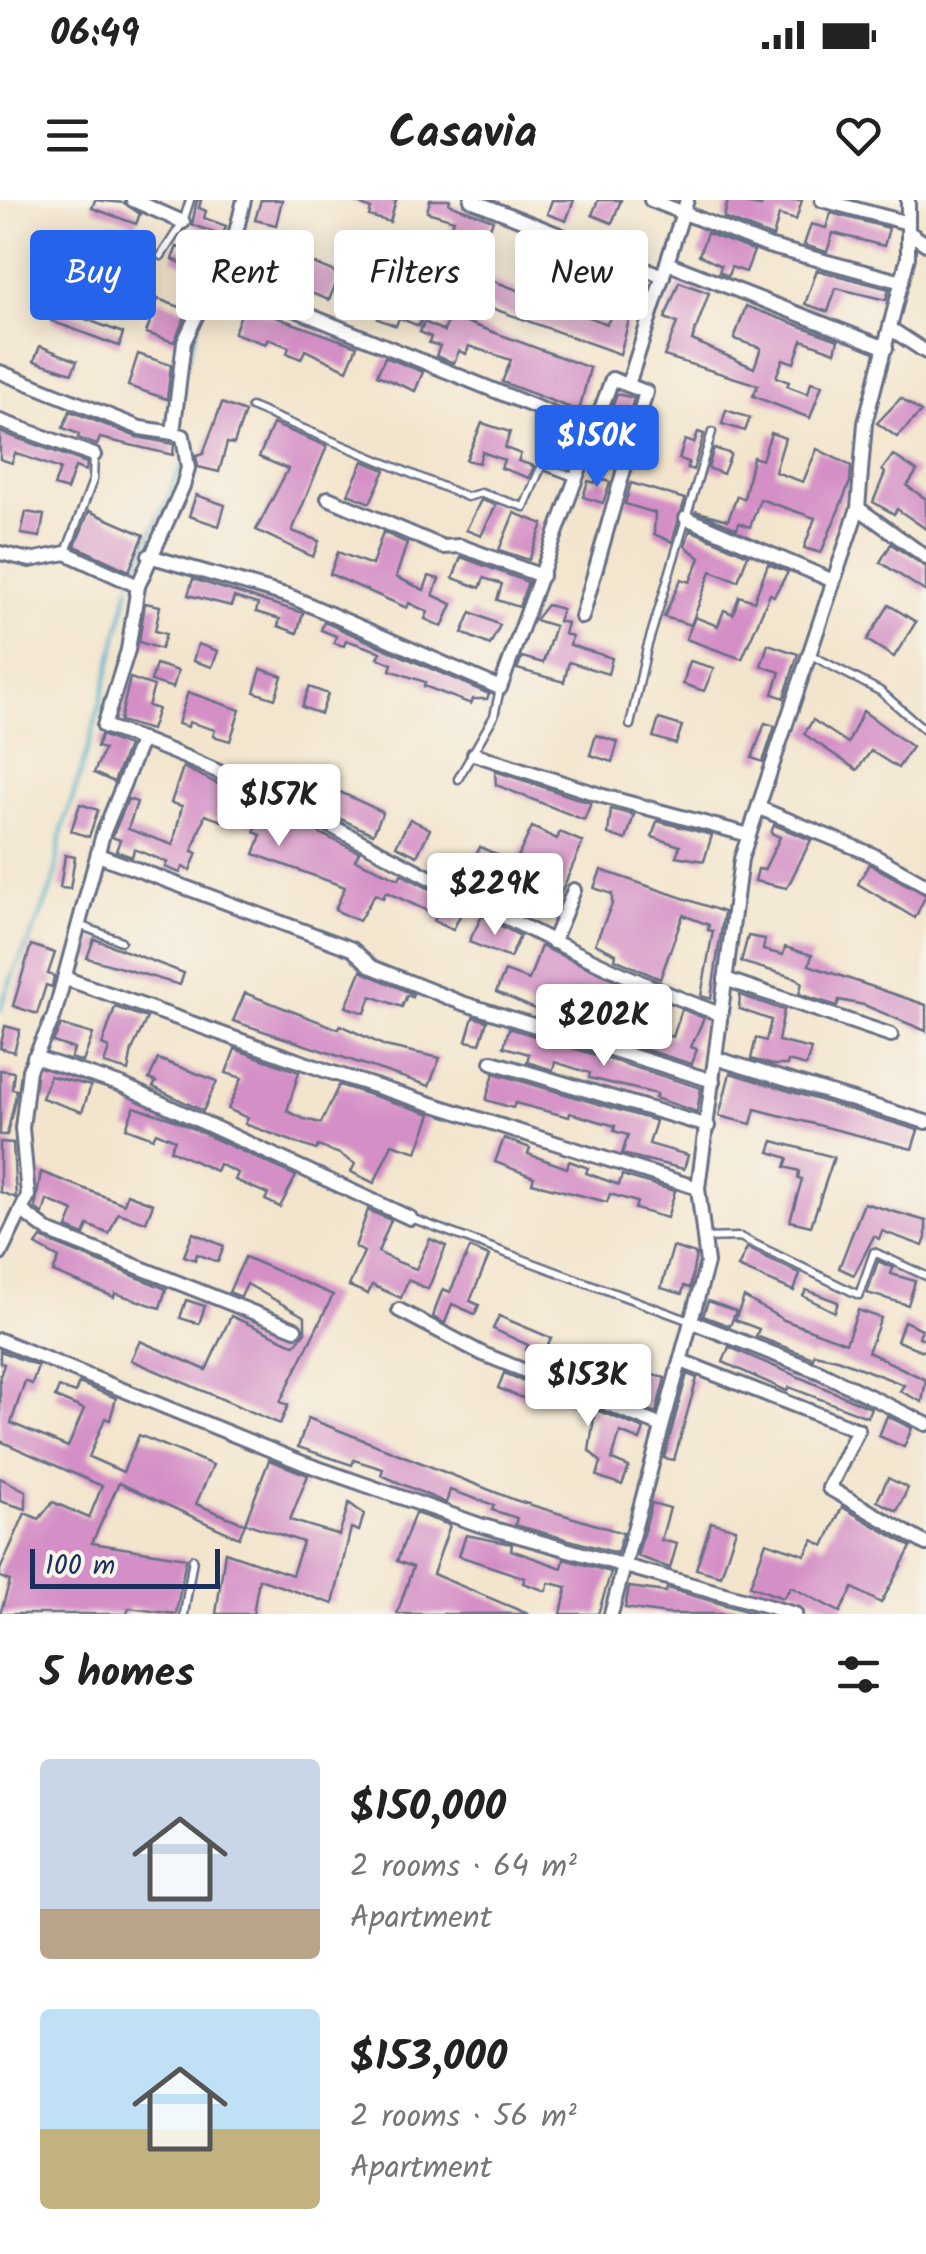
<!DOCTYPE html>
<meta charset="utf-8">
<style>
body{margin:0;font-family:Kalam,sans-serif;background:#f6f6f6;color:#222;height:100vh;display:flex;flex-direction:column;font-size:38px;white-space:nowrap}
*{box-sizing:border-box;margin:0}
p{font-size:32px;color:#767676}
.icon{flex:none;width:55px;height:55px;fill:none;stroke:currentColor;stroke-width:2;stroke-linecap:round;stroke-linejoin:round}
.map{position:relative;height:1414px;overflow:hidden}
.side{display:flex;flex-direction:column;background:#fff;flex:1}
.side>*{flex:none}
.guide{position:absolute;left:30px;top:30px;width:868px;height:90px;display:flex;gap:20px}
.scale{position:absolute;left:30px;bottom:25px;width:190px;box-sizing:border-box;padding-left:10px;border:5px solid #1b2f5e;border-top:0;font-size:28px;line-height:35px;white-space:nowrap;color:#1b2f5e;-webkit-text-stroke:8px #f7f3e8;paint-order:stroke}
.price{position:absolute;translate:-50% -85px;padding:0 22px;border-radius:10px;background:#fff;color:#222;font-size:32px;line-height:65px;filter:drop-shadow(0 2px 5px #0008)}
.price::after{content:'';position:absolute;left:50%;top:60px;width:30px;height:22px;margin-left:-15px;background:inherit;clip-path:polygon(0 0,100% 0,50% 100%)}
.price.selected{background:#2563eb;color:#fff}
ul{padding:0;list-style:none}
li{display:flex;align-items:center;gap:30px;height:250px;padding:0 40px}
li span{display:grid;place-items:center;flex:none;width:280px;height:200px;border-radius:10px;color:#555}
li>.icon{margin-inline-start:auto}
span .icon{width:120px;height:120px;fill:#fffc;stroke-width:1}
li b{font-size:42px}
h2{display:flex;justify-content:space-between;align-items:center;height:120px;padding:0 40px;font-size:42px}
.chip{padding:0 35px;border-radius:10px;background:#fff;box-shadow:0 5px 25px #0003;font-size:35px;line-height:90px}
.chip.selected{background:#2563eb;color:#fff}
.status{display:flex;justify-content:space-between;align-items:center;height:70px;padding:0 50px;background:#fff;direction:ltr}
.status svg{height:28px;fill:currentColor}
header{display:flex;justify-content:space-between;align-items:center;height:130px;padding:0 40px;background:#fff;font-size:45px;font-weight:700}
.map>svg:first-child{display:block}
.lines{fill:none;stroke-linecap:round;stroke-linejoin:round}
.stream{stroke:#4aadc9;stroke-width:4}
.building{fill:#d48fc6}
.lane-casing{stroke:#676f85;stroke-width:11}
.street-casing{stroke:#676f85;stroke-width:18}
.lane{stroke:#fff;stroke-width:6}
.street{stroke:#fff;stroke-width:12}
</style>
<div class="status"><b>06:49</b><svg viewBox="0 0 49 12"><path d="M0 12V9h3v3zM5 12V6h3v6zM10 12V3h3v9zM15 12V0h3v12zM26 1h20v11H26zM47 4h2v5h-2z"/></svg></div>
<header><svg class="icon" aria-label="menu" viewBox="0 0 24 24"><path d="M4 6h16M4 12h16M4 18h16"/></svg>Casavia<svg class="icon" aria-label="heart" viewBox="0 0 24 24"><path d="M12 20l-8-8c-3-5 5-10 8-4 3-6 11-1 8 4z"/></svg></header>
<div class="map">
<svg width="926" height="1414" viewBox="0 0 926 1414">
<rect width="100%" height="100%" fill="#f7f3e8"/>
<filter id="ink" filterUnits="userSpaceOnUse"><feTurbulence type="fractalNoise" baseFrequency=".01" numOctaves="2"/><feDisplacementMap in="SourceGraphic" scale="20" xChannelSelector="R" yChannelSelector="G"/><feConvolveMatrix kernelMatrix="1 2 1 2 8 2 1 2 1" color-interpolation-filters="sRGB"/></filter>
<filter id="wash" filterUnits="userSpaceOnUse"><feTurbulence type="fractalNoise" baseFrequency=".0048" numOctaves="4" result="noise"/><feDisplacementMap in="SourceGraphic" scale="40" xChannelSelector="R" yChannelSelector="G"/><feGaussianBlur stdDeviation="2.25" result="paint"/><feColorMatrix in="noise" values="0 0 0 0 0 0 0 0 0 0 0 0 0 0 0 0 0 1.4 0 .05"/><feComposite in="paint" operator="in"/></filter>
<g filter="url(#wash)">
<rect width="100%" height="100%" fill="#f3e5cd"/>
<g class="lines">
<g class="stream">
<path d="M225,69l22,-55"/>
<path d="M187,161l10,-34"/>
<path d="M131,379l51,-114"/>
<path d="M0,810c14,-47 42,-88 55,-134 4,-17 3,-36 9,-53 27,-77 46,-156 65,-236"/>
</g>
</g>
<g id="blocks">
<g class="building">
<path d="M95,0l29,3 16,11 -4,10 -44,-16z"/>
<path d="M197,0h4l-2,8 7,3 -2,7 22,8 -6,16 -8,-3 2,-7 -22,-7z"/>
<path d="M261,0h21l-6,25 -21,-5z"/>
<path d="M351,0h45l-6,22 -21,-6 2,-7z"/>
<path d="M430,0h20l-1,4 44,16 -5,15 -19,-6 -2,8 -17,-5 4,-12 -27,-8z"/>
<path d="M552,0h22l-8,21 -19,-7z"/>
<path d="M598,0h23l-9,23 -20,-8z"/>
<path d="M728,0l33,6 2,-6h39l-6,20 -17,-5 -6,22 -49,-19z"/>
<path d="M831,13l58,15 -5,18 -51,-13 -6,19 -23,-7 7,-21 15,4z"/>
<path d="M707,33l47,18 -8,21 -15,-5 -3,9 -9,-4 2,-6 -22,-11z"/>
<path d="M177,47l34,14 -3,6 -5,5 -31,-13z"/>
<path d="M279,49l61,25 -11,26 -36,-14 -3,-6 -19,-11z"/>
<path d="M817,70l72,19 -3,11 -50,-12 -8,24 -23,-8z"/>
<path d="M467,71l140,53 5,-11 17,7 -9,34 -162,-58z"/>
<path d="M679,82l30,11 -17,47 62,28 7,-20 -27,-9 12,-33 92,34 -3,12 -33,-12 -8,23 -11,-4 -7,18 13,5 -2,4 21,8 3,-12 11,3 -12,33 -57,-22 5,-11 -94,-29 13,-33 -12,-5z"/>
<path d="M387,96l38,14 -6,16 -20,-8 -3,8 -18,-7z"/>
<path d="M158,99l30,11 -14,32 -28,-9z"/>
<path d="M246,101l13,5 -1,5 99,35 -10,24 -42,-20 -4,9 -14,-6 2,-6 -21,-8 -3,5 -31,-11z"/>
<path d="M56,108l67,25 -4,13 -68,-25z"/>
<path d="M450,116l140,52 -11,43 -77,-29 9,-22 -42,-14 -3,8 -7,-3 -5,12 -18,-7 4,-10 -11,-3 2,-6 -11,-5 4,-10 20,9z"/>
<path d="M40,146l37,15 -5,12 -38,-12z"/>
<path d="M138,154l33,11 -4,34 -39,-13z"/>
<path d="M385,157l38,15 -8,19 -38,-16z"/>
<path d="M617,194l17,4 -15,52 -20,-6z"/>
<path d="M901,198l20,14 -24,25 -20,-14z"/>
<path d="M222,203l23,9 -11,32 -7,-1 -8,29 -21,-5 -2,-11 7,-2z"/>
<path d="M726,210l24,8 -5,13 -23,-7z"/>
<path d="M70,211l67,26 37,7 -1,11 -73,-17 -3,7 -19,-7 1,-4 -16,-6z"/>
<path d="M482,223l28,9 -5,16 16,6 -3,7 16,5 -5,12 -28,-10 3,-8 -22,-8 -3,11 -13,-3z"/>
<path d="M273,224l54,22 -35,85 27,10 -6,16 -57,-27 32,-61 -29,-12z"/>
<path d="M0,232l87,31 -1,8 -11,-4 -8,23 -13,-4 6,-17 -45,-16 -3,10 -12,-4z"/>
<path d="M698,232l6,2 -11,36 -6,-2 2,-6 -10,-3 6,-19 9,3z"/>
<path d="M771,233l14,5 -10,34 28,10 14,-33 34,17 -1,16 -29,71 -17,-5 11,-30 -55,-19 -10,28 -11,-4 -2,6 -42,-18 33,9 9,-24 7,3 9,-42 9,3z"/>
<path d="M714,248l17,6 -8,20 -15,-6z"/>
<path d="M893,255l24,16 -10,15 19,13v30l-29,-20 -3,5 -21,-12 12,-29 -3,-3z"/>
<path d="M363,261l22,9 -15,33 -22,-9z"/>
<path d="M596,278l14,4 -7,21 -20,-6 5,-16 7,2z"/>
<path d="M631,283l54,16 -13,43 -18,-8 1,-21 -30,-9z"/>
<path d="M196,295l29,10 -6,21 -30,-10z"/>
<path d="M481,300l15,5 -15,31 -15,-6z"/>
<path d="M89,311l55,24 -15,36 -54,-25z"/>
<path d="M26,312l18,3 -4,22 -19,-3z"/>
<path d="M514,313l29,11 -14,36 -30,-10z"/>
<path d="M690,330l58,25 -10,26 -27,-10 -20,54 -27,-8 17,-38 9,3 10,-24 -15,-12z"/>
<path d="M383,332l24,11 -11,34 28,13 5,-14 10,3 -6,16 19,9 -10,23 -17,-8 3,-7 -19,-9 -2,5 -77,-34 8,-22 34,13z"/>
<path d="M891,344l35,23v25l-46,-30z"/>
<path d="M461,357l67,25 -9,25 -22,-7 5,-16 -18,-6 -4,10 -27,-10z"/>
<path d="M768,364l20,8 -14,24 -4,-2 -28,65 -56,-20 9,-22 23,9 6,-16 9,4 6,-18 15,5z"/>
<path d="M193,379l110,34 -6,20 -19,-7 2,-7 -24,-7 2,-8 -24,-7 -3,9 -43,-11z"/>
<path d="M145,403l15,3 -5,25 11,3 -5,15 -22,-7z"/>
<path d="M547,405l15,4 -4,12 9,2 -3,11 8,2 -2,9 42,13 -4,16 -39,-12 -5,20 -47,-13 5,-12 21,6 12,-37 -20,-6z"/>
<path d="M889,405l27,17 -22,35 -27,-17z"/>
<path d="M471,412l29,13 -10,20 -28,-12z"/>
<path d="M324,422l165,72 -2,5h-14l-2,5 -47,-18 1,-4 -35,-12 2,-6 -14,-6 3,-6 -35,-12 -2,6 -10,-3 2,-7 -15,-6z"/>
<path d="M198,444l20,7 -6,16 -19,-6z"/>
<path d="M768,444l30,10 -14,44 -11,-4 7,-22 -19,-6z"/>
<path d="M690,461l24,7 -10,23 -21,-7z"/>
<path d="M156,464l22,7 -5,17 -22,-7z"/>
<path d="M261,469l21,7 -7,23 -21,-7z"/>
<path d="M130,478l24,8 -6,20 10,3 -7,21 -31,-9z"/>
<path d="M309,487l19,7 -7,20 -19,-7z"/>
<path d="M188,492l52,18 -10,31 -17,-5 2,-6 -26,-8 -1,5 -10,-3z"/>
<path d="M863,511l49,36 -14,21 -27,-17 -14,19 -53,-36 9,-14 35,23z"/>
<path d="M659,519l23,7 -6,18 -23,-7z"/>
<path d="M765,523l10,3 -12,36 -11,-4z"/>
<path d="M101,535l27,11 -14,36 -20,-9 10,-24 -7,-2z"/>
<path d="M596,535l22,7 -6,20 -22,-7z"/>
<path d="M183,567l176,85 -4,8 44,19 2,-5 63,33 -11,23 -19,-9 3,-6 -51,-23 -3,6 -8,-4 -16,27 -24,-11 10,-23 -91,-33 7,-19 -7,-3 3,-5 -33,-11 -2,5 -17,-6 -13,36 5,2 -7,17 -7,-3 -3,6 -15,-6 2,-5 -33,-13 -2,8 -16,-6 4,-11 -8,-3 16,-38 9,3 -9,27 45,16 9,-39 -11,-3z"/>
<path d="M295,571l88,41 -10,22 -69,-32 4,-8 -19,-10z"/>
<path d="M495,571l96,32 -7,17 -88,-35z"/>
<path d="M80,604l18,6 -9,27 -18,-6z"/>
<path d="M611,609l23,6 -8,25 -18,-6z"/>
<path d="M410,619l20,10 -13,27 -21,-10z"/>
<path d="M657,621l55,14 -8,26 -28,-5 4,-10 -28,-9z"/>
<path d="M774,625l37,15 -24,48 -32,-7 3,-12 6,1 16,-33 -9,-4z"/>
<path d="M532,627l25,12 3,-7 23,10 -33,76 -26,-11 7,-18 -36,-15 -8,17 -23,-11 16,-33 35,16z"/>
<path d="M65,655l10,2 -5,32 -10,-1z"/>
<path d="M869,664l57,31 -11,23 -57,-34z"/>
<path d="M601,670l123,42 -13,87 -10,-3 12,-65 -5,-1 1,-5 -26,-10 -23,64 -45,-20 1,-5 -21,-10 17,-40v-10l-18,-6z"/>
<path d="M482,716l38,20 -10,22 -41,-16z"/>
<path d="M748,736l17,3 -2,11 20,5 2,-8 27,8 -3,10 8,3 109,37v26l-62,-26 -25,-5 -2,6 -38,-12 3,-11 -6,-5 -55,-16z"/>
<path d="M94,739l90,34 -4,12 -93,-27z"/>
<path d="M31,745l24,8 -7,21 6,2 -2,11 -6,-2 -9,29 -24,-8z"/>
<path d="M541,746l125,57 -13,28 20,6 9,-28 22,9 -13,29 6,2 -5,15 -62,-19 3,-11 -51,-22 -6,15 -80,-35 9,-21 24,9z"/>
<path d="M361,771l52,23 -1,3 -5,-2 -5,12 -31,-11 -6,17 -19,-6z"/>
<path d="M245,793l93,36 2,-4 45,21 55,12 -11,28 -196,-65z"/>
<path d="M740,795l44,15 -6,31 33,8 -5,17 -18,-5 -1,4h-14l-22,-6 5,-21 10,3 5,-21 -32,-11z"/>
<path d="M115,807l32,11 -15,32 -4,21 -24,-7 5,-16 -7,-3z"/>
<path d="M473,817l14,4 -7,23 -14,-3z"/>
<path d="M61,825l32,9 -10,28 -12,-4 3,-9 -21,-7z"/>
<path d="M5,826l15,4 -6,22 -14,-4z"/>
<path d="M509,828l192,60 -4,24 -42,-14 2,-4 -68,-16 1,-5 -35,-11 -2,8 -26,-8 2,-8 -25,-7z"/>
<path d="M235,849l64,23 -12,39 17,8 17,4 18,-38 92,29 -14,38 -25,-8 -18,39 -23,-11 4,-8 -15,-10 -22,-8 -2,4 -71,-26 3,-6 -20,-9 14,-31 -16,-5z"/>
<path d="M158,859l59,22 -14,30 -50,-24 3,-5 -7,-3z"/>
<path d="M0,870l14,2 -2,17 5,1 -10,45h-7z"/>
<path d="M494,873l162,48 -7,23 39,11 -4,14 -62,-15 6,-19 -14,-4 1,-5 -45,-13 -1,4 -54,-14 -2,5 -27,-8z"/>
<path d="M730,873l188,57 -6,19 -157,-40 -4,15 -32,-8z"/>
<path d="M50,876l41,10 -9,26 -40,-14z"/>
<path d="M134,907l38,12 124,57 -16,31 -15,-7 3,-6 -33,-14 3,-7 -19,-9 -3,7 -46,-21 5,-10 -19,-8 -3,6 -27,-10z"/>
<path d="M504,938l26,10 -2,6 39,14 2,-7 19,7 -2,5 33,12 3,-10 53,16 -8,27 -32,-9 2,-7 -27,-8 -3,8 -75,-19 2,-6 -39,-15z"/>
<path d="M773,941l61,16 -23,69 -21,-5 12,-42 -4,-1 1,-7 -14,-4 3,-9 -19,-6z"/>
<path d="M0,942l13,1 3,55 -16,-6z"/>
<path d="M41,972l83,32 3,-10 26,10 -7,18 -28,-9 -9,21 -21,-9 -4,10 -17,-7 7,-17 -27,-11 -4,14 -8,-6z"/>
<path d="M864,1003l62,18v17l-3,8 -41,-15 -3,8 -5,-3 -20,39 -15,-7z"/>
<path d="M368,1010l23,10 -13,32 20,10 18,7 14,-30 16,7 -18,43 -20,-9 -7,18 -29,-13 -4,9 -19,-8 15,-34 -9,-5z"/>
<path d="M193,1033l31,13 -6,16 -21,-8 -2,6 -11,-4z"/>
<path d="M41,1038l125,51 -6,19 -45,-15 -1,4 -61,-25 6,-14 -23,-13z"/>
<path d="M673,1047l23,7 -6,34 -6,-2 -2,8 -21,-6z"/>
<path d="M470,1048l19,8 -19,45 9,4 -4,9 -23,-10 -7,19 -12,-6 5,-16 5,-12 7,3z"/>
<path d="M747,1048l53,26 -6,17 -56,-24z"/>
<path d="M245,1057l88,38 -53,107 8,3 -8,19 -149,-64 9,-19 66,29 25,-54 64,29 10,-13v-15l-58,-33 -6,13 -12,-5z"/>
<path d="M878,1061l15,7 -2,6 24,7 -7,24 -41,-12z"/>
<path d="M806,1090l32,12 -3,10 -32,-16z"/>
<path d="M744,1097l40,23 62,23 12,-33 23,8 -13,34 58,28 -4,22 -22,-11 4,-6 -10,-4 -57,-22 -23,-5 -1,4 -57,-22 3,-7 -24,-9z"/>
<path d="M186,1100l19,6 -6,18 -19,-6z"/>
<path d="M708,1101l28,10 -6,15 -27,-10z"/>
<path d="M499,1116l52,22 -9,19 -16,-7 2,-5 -35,-16z"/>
<path d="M904,1121l18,8 -3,8 7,4v11l-29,-11z"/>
<path d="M568,1146l97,32 -9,35 -34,-14 4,-11 -26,-10 -8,9 -22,-9 3,-6 -14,-5z"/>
<path d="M729,1147l142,61 -4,9 -78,-30 -2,4 -64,-29z"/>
<path d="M0,1151l38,15 -6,18 -7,-3 -14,42 57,24 16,-38 -29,-12 4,-10 16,6 4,-10 37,15 -6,22 -5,-2 -16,39 34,15 16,-37 74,30 -17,39 49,20 -6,14 -120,-55 -27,60 94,15 -10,56 -47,-6 -2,6h-127l10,-33 -10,-4v-7l25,-57 14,6 14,-17 36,16 13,-32 -102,-45v-64l4,-13 -4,-1z"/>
<path d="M504,1173l140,56 -4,11 -20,-8 -8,28 17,7 -7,18 -25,-9 4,-14 -12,-11 5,-33 -14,-6 2,-6 -53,-15 -4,8 -27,-11z"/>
<path d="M687,1174l10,4 -23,82 -10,-2z"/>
<path d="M887,1216l25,12 -8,19 -25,-11z"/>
<path d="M308,1218l207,82 108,33 -6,20 -102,-28 2,-7 -25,-8 2,-5 -44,-15 -4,13 -65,-28 2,-6 -29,-9 -2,5 -54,-18z"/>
<path d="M269,1260l39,15 -18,45 49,15 10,-32 15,11 -5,17 -8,-3 -18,76 -74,-25 -6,35h-37l9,-62 67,23 11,-33 -58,-19z"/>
<path d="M0,1278l26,13v18l-26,-8z"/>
<path d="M888,1278l20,10 -11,23 -20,-10z"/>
<path d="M652,1303l18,5 -9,32 16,4 -7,24 -33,-12z"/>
<path d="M842,1307l69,40 -30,56 -28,-15 -13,24 -49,-25 -8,11 -33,-12 16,-44 39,13 8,-15 11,6z"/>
<path d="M415,1313l35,12 -17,49 95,40h-131l16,-47 -16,-6z"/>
<path d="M711,1322l25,7 -15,47 -25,-7z"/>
<path d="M466,1335l46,9 -1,6 51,18 2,-9 47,13 -13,42h-37l6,-27 -18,-4 -3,8 -23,-8 2,-5 -66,-22z"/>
<path d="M629,1387l37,5 1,-4 89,26h-89l-42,-6z"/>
</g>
</g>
</g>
<g filter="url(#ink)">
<use href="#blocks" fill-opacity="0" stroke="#676f85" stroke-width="2.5"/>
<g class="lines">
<g class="lane-casing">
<g id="lane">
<path d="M161,56l22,-34 7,-22"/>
<path d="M251,207l216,90 14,-4 43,14 18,-42 32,12"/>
<path d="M66,352l27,-72 1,-25"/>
<path d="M811,455l69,36 46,40"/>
<path d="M630,525l17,-77 65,-216"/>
<path d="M458,579l36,-63 6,-27"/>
<path d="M79,725l42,16"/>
<path d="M411,1018l279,103"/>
<path d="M704,1038l36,-1 119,58 15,-43 52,24"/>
<path d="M184,1414l9,-55"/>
</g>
</g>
<g class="street-casing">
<g id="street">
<path d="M133,0l50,22"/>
<path d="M244,0l-8,32 -52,110 -11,91 10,3 5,32 -5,18 -45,100 -10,64 -24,76c215,74 402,210 616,288"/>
<path d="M471,0l192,76"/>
<path d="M651,0l117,46 134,36"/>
<path d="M822,0l86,23"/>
<path d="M908,32l18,12"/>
<path d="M667,63l219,85"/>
<path d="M212,76l380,154"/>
<path d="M891,129l35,23"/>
<path d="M0,172l140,56 33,5"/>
<path d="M628,185l59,-185"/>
<path d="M0,221l94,34"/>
<path d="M328,298l115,49 17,-1 82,30"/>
<path d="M858,308l68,49"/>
<path d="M686,318l145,62"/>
<path d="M0,353l30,7 36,-7 72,33"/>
<path d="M149,356l140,40 211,92 112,-309 34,13 -64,225"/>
<path d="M474,554l129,42 146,39"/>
<path d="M759,608l112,46 55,31"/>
<path d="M98,655l254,94 20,18 90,36 251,78"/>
<path d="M553,742l21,-52"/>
<path d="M64,778l263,93 371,117"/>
<path d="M725,779l166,56"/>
<path d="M34,857l88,28 288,133"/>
<path d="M715,858l211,64"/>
<path d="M492,862l216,64"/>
<path d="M22,1011l28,21 245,97"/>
<path d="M0,1054l28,-58 -6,-68 7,-58 25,-54 49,-182 39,-95"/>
<path d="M399,1110l84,44 179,72"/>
<path d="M692,1122l128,50 106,52"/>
<path d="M0,1140l303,123 177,62 315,89"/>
<path d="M681,1161l177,69 -29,58 97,56"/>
<path d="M611,1414l96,-351 -9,-75 43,-329 117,-351 7,-85 43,-166v-57"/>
</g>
</g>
<use href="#lane" class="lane"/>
<use href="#street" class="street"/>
</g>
</g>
</svg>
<div class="scale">100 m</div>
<b class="price selected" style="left:597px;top:290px">$150K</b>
<b class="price" style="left:279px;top:649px">$157K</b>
<b class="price" style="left:495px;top:738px">$229K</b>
<b class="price" style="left:604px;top:869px">$202K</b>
<b class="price" style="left:588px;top:1229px">$153K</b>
<div class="guide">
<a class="chip selected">Buy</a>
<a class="chip">Rent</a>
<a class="chip">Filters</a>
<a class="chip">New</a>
</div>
</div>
<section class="side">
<h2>5 homes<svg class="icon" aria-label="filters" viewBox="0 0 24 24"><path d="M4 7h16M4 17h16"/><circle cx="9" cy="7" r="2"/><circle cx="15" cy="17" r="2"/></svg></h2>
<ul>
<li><span style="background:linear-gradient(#c9d6e8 75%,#b9a48a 0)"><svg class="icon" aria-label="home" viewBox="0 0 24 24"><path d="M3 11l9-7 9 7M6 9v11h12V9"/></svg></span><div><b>$150,000</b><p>2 rooms · 64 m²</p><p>Apartment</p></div></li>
<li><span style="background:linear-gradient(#bfe0f5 60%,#c2b280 0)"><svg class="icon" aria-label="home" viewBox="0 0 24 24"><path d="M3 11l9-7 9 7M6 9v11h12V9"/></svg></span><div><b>$153,000</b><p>2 rooms · 56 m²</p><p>Apartment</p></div></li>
</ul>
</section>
